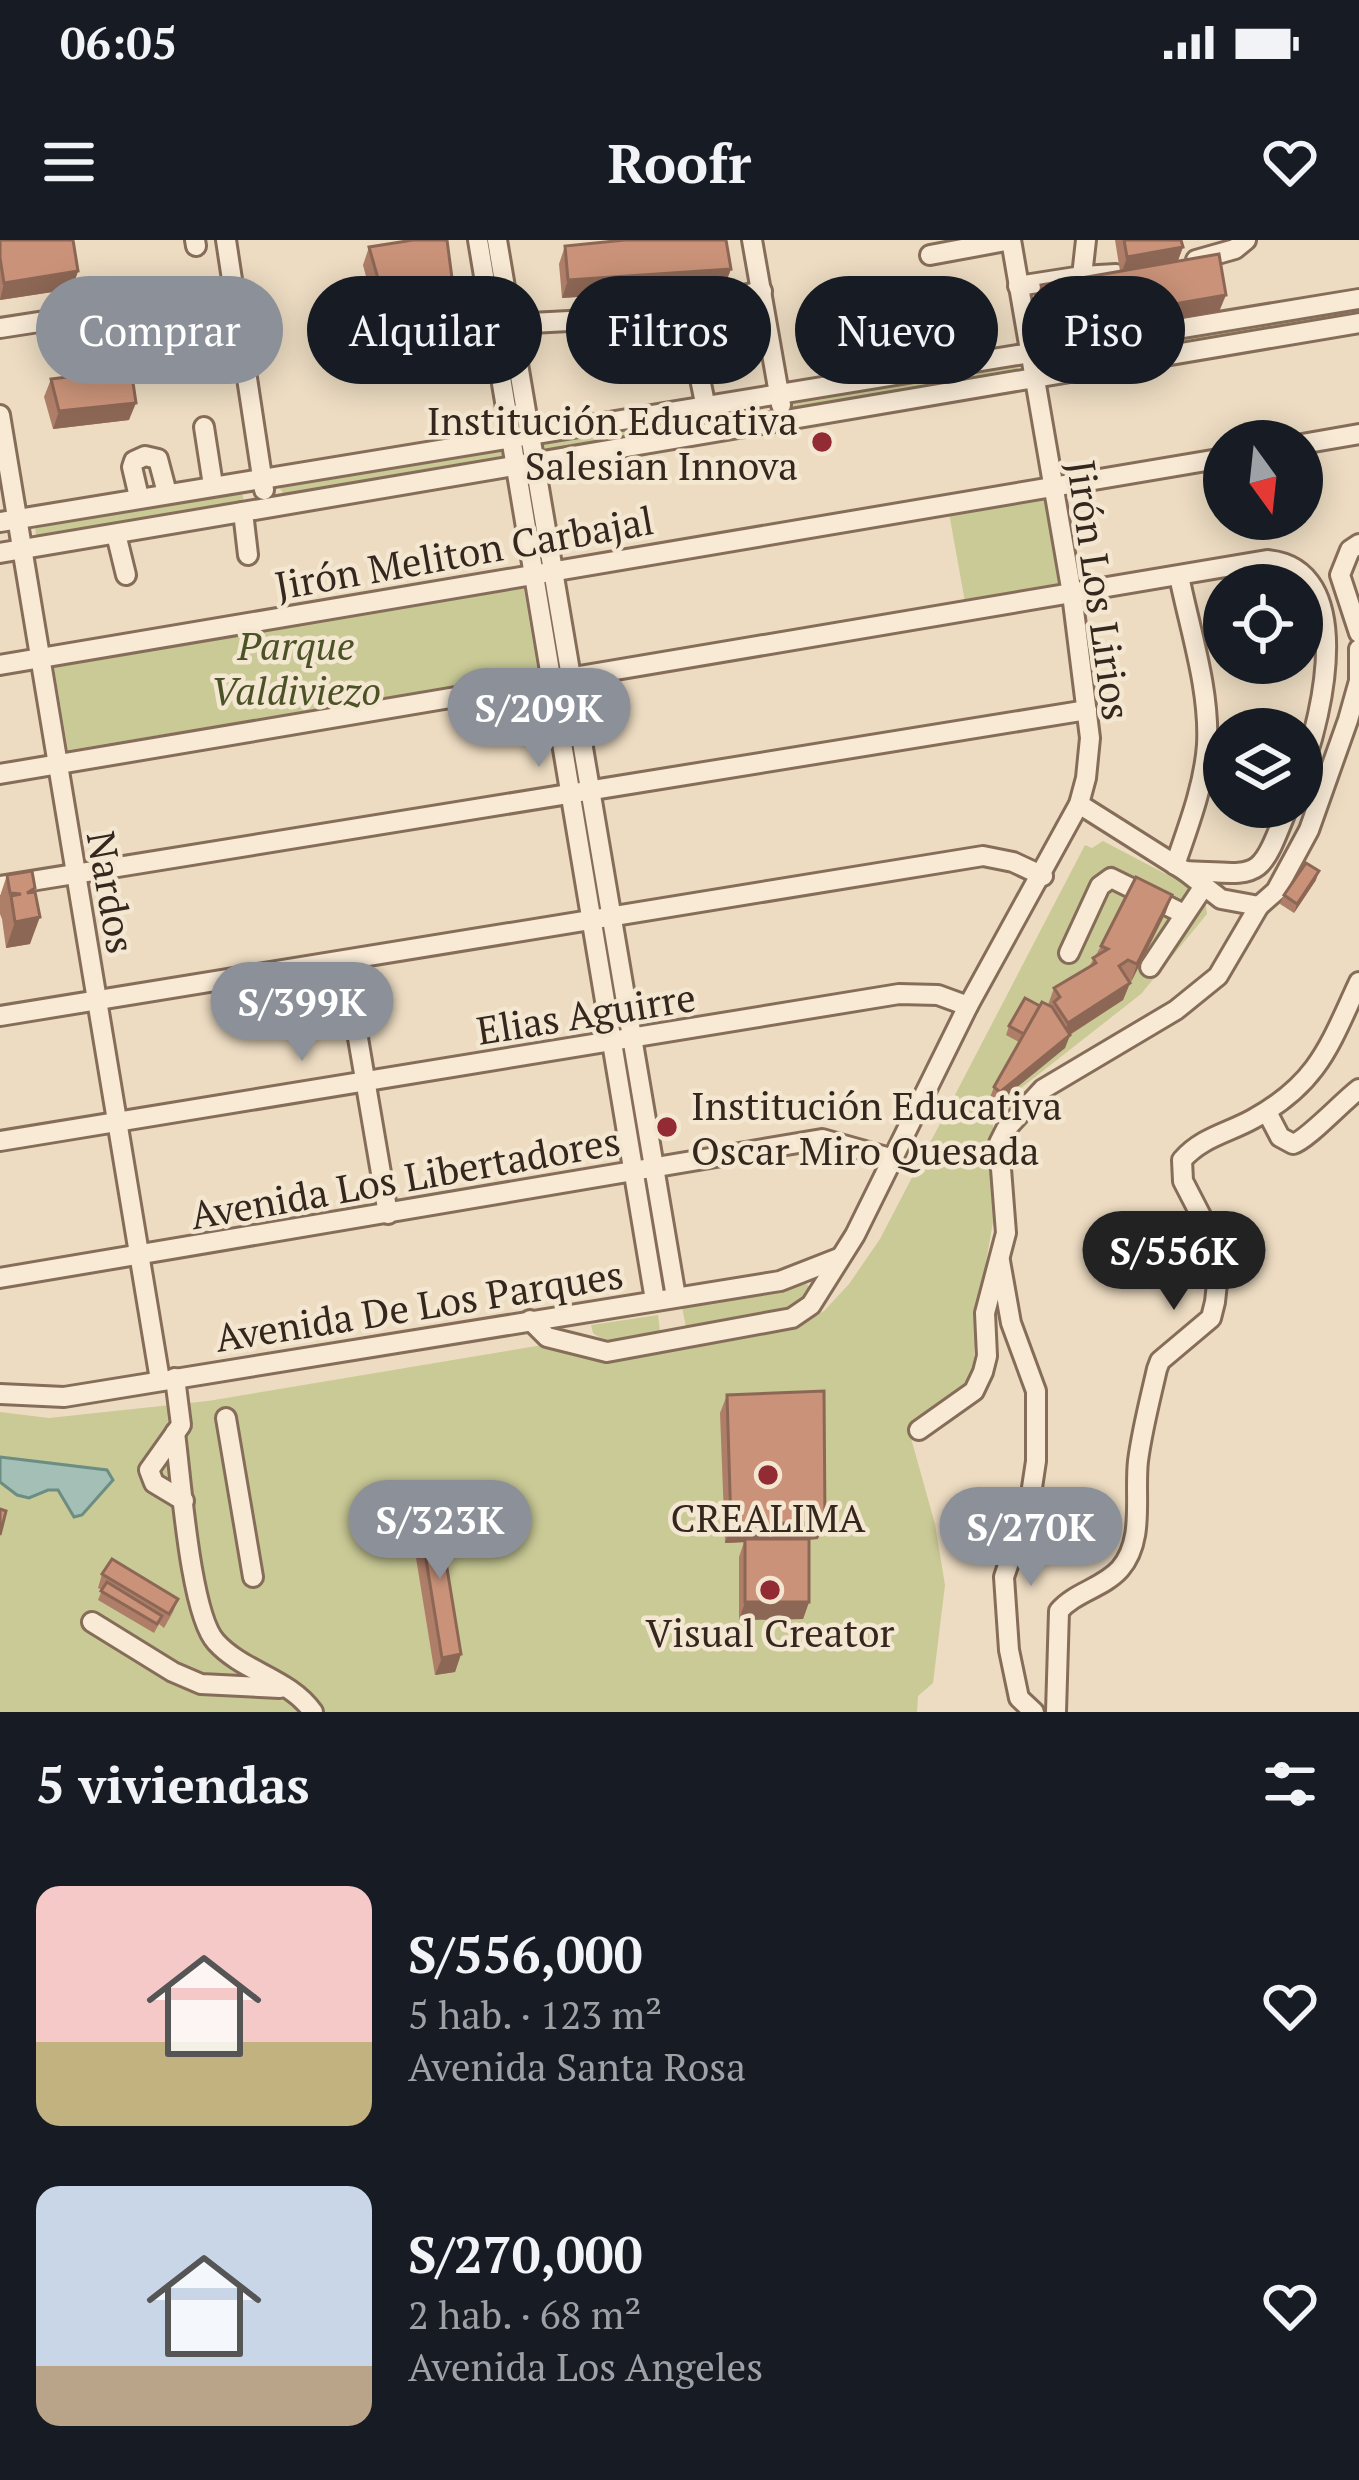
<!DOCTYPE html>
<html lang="es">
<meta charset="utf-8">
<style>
body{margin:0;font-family:"PT Serif",serif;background:#20242c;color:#f1f3f6;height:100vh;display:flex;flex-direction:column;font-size:45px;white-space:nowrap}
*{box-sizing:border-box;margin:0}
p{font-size:39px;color:#9ea1a6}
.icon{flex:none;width:66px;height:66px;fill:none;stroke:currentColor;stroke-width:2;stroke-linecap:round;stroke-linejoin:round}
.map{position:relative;height:1472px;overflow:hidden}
.drawer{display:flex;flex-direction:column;background:#171b24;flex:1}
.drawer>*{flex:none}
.hud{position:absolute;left:36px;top:36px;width:1287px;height:108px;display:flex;gap:24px}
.needle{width:78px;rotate:165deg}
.controls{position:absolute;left:1203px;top:180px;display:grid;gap:24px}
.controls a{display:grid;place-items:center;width:120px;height:120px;border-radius:50%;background:#171b24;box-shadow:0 6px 30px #0003;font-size:60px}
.price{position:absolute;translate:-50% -102px;padding:0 27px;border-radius:42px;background:#8c9099;color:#fff;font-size:39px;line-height:78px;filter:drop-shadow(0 3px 6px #0008)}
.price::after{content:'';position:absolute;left:50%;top:72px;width:36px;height:27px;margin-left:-18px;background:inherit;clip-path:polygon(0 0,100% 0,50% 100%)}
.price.on{background:#222;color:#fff}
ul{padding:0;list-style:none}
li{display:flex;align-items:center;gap:36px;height:300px;padding:0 36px}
li span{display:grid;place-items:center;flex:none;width:336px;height:240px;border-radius:24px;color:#555}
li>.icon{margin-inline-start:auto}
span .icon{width:144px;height:144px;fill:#fffc;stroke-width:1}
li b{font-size:51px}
h2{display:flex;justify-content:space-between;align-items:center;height:144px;padding:0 36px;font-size:51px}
.tag{padding:0 42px;border-radius:54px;background:#171b24;box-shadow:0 6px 30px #0003;font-size:42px;line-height:108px}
.tag.on{background:#8c9099;color:#fff}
.status{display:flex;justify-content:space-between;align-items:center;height:84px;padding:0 60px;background:#171b24;direction:ltr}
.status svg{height:33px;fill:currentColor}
header{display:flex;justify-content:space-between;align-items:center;height:156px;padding:0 36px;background:#171b24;font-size:54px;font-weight:600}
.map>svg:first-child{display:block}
.green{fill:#c9ca96}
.water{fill:#a4bfb5;stroke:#6c8d82;stroke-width:3}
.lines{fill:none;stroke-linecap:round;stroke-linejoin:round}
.minor-casing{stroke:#866d5a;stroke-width:24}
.minor{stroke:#f8ead5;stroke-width:18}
.wall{fill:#ae7e68}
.shaded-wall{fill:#8d6755}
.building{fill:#ca9379;stroke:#8d6755;stroke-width:3}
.poi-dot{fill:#932b35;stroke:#f4e7d1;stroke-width:4.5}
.labels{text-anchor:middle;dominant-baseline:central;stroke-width:9;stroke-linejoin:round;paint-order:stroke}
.poi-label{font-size:39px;fill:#36271e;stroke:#f4e7d1}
.street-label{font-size:39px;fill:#36271e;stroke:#f4e7d1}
.park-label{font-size:39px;font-style:italic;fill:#4b5225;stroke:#f4e7d1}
</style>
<div class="status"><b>06:05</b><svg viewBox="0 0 49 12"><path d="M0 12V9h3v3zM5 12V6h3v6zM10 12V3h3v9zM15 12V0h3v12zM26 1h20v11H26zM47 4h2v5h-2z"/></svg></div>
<header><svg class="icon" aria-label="menu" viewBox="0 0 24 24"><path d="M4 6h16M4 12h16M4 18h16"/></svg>Roofr<svg class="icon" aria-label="heart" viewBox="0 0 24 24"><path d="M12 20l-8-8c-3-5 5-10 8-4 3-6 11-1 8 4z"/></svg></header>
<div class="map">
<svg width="1359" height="1472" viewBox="0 0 1359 1472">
<rect width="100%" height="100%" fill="#eddcc2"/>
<g class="green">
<path d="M1359,63v17l-305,47 -3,-9z"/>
<path d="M1012,124l7,5 -7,6 -217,35 -4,-8 7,-5z"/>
<path d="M760,167l3,13 -221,36 -1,-13z"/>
<path d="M503,210l-2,12 -217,33 -6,-10z"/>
<path d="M241,247l3,15 -208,36 -1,-15z"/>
<path d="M1045,256l15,87 -3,5 -92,14 -16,-89z"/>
<path d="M523,344l15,89 -470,77 -15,-88z"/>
<path d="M1103,601l101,53 3,20 -66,80 -148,116v112l-16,92 -4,58 -11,15 -53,44 26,93 10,61 -12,98 -15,13 -1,16h-917v-300l49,6 159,-17 347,-58 67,15 173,-30 29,-17 25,-27 31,-45 205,-394 7,3z"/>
<path d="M807,1044l5,7 -8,12 -14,9 -103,20 -5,-25z"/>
<path d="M658,1075l2,17c-20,4 -51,15 -67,1l-2,-8z"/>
</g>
<path class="water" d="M0,1217l107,13 6,10 -31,35 -8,2 -16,-27h-10l-19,8 -12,-3 -17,-13z"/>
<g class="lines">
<g class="minor-casing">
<g id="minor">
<path d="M195,0l1,6"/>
<path d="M226,0l38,250"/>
<path d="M478,0l177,1060"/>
<path d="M497,0l179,1057"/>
<path d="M752,0l29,165"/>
<path d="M930,15l81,-15"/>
<path d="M1196,20l39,-11 11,-9"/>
<path d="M1082,36l34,-2"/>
<path d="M1018,46l64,-10 4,-36"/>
<path d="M644,76l118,-25"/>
<path d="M512,84l114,-6"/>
<path d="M0,88l97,-15"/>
<path d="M696,119l10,49"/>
<path d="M0,175l160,965"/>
<path d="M204,187l9,58"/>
<path d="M1302,204l57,-10"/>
<path d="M139,257l-7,-30 2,-6 11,-5 13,3 9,34"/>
<path d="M243,272l5,43"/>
<path d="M0,282l1359,-223"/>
<path d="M116,294l10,41"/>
<path d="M1359,304l-9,6 -10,25 19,58"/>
<path d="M0,313l1359,-230"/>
<path d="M0,425l1224,-207"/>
<path d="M0,534l1267,-214c90,8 56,153 35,210"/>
<path d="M1079,564l106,67 36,28 38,7"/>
<path d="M1175,625c13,-38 29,-79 32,-120 3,-55 -17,-115 -28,-169"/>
<path d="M1185,631c77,3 73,12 103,-64"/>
<path d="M0,646l1087,-176"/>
<path d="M1069,713l31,-67 11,-8 73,36"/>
<path d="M345,722l43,252"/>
<path d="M1150,727l54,-81"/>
<path d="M0,776l983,-160 30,6 30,14"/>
<path d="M1267,872l13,25 13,7c14,-4 49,-42 66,-55"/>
<path d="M0,901l899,-147 39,1 30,11"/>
<path d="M1000,1021l11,62 25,68v70l-6,40 -26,76 5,73 10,48 15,14"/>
<path d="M0,1038l822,-139 68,19"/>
<path d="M530,1080l17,17 60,15 185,-34 19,-13 44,-70 113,-229 111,-202 7,-26 4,-40 -18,-144 -61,-354"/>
<path d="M175,1138l6,47 -32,45 5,13 30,18"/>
<path d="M0,1154l64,3 716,-116 59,-23"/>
<path d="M226,1178l27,159"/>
<path d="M919,1190l55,-39 9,-19 4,-16 -2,-43 21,-80 -7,-90 7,-14 37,-40 133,-79 42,-34 41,-70 17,-15 33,-61 39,-110 11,-39v-32"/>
<path d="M175,1193c6,44 15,181 41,209 27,30 73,36 97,70"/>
<path d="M92,1382l81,50 28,12 79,4"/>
<path d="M1056,1472l3,-101c16,-19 44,-23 61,-42 25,-29 14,-72 18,-108 4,-31 12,-61 19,-92l3,-8 51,-43 4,-16 4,-37 -4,-22 -32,-62 -1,-21c20,-23 46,-27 71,-41 66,-36 77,-75 106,-137"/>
</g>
</g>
<use href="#minor" class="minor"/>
</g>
<g class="wall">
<path d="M0,0l78,31 -6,18 -72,11z"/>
<path d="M1115,0h66l2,7 -5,14 41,51 -178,32 -7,-41 7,-18 79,-14z"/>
<path d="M565,6l166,23 -7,18 -162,11 -3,-34z"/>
<path d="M369,7l83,31 -6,18 -72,11 -11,-42z"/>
<path d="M857,56l84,33 -6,18 -73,9 -11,-43z"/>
<path d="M51,139l78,41 -76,9 -9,-32z"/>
<path d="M7,635l28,13 -5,56 -24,4 -4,-29 -2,-5v-18z"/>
<path d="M1316,640l-22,33 -14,-9 4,-9z"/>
<path d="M1166,672l-35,70 -2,-1 1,2 -7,17 -53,35 -5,13 -70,57 -6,-5 5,-13 25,-45 -13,-7 3,-9 31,-20 8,-1 6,-17 35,-21 12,-21z"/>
<path d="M727,1155l91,144 -9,1v62l-6,17 -64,1v-63l5,-15 -19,1 -5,-130z"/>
<path d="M418,1270l43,144 -6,18 -20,3 -24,-148z"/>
<path d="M102,1334l76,25 -5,13 -9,16 -5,-4 -5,9 -56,-33 4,-10 -4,-2z"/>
</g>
<g class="shaded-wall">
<path d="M1183,7l-7,18 -55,10 6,-18z"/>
<path d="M731,29l-7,18 -162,11 6,-18z"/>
<path d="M78,31l-6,18 -72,11 4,-17z"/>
<path d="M452,38l-6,18 -72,11 7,-18z"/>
<path d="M1226,55l-7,17 -178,32 7,-18z"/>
<path d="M941,89l-6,18 -73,9 7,-17z"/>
<path d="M136,163l-7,17 -76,9 6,-18z"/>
<path d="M1319,631l-3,9 -22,33 3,-9z"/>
<path d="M1172,655l-6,17 -35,70 6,-18z"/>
<path d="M40,677l-10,27 -24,4 9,-26z"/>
<path d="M1130,743l-7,17 -62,40 7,-17z"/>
<path d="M1070,795l-5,13 -70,57 5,-13z"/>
<path d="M825,1282l-7,17 -93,4 6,-18z"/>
<path d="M745,1362h64l-6,17 -64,1z"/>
<path d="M461,1414l-6,18 -20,3 7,-17z"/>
</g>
<g class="building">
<path d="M0,0h73l5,31 -74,12 -4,-25z"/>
<path d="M413,0h34l5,38 -71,11 -12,-42z"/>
<path d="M625,0h101l5,29 -163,11 -3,-34z"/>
<path d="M1124,0h57l2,7 -56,10z"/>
<path d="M1219,14l7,41 -178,31 -7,-41z"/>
<path d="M933,38l8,51 -72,10 -12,-43z"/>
<path d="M131,129l5,34 -77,8 -8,-32z"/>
<path d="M1306,623l13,8 -22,33 -13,-9z"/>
<path d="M32,631l3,17 -8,5 8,-1 5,25 -25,5 -4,-26 10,-2 -11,-1 -3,-18z"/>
<path d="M1136,637l36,18 -35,69 -9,-4 -9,6 11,17 -62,40 -14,-21 6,-5 -6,-9 42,-25 -3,-5 15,-9 -7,-3z"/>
<path d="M1025,758l15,8 -16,28 -15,-8z"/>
<path d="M1042,762l10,5 18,28 -70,57 -6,-5z"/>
<path d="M824,1151l1,131 -94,3 -4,-130z"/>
<path d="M437,1267l24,147 -19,4 -24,-148z"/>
<path d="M0,1269l6,2 -6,24z"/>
<rect x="745" y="1299" width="64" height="63"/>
<path d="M112,1319l66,40 -9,15 -67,-40z"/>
<path d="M107,1342l55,34 -5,8 -56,-33z"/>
</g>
<g class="poi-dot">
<circle cx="822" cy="202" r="12"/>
<circle cx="667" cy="887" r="12"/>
<circle cx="768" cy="1235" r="12"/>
<circle cx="770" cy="1350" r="12"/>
</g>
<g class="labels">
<g class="poi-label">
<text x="798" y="180" text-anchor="end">Institución Educativa<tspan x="798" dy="45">Salesian Innova</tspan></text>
<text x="691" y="865" text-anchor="start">Institución Educativa<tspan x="691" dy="45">Oscar Miro Quesada</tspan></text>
<text x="768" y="1277">CREALIMA</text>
<text x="770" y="1392">Visual Creator</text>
</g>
<g class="street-label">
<text transform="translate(464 312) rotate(-10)">Jirón Meliton Carbajal</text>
<text transform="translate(1100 350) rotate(82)">Jirón Los Lirios</text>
<text transform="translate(112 652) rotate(80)">Nardos</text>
<text transform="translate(586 773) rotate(-9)">Elias Aguirre</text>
<text transform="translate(405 937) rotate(-10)">Avenida Los Libertadores</text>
<text transform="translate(419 1065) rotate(-9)">Avenida De Los Parques</text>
</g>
<g class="park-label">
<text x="296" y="405">Parque<tspan x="296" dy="45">Valdiviezo</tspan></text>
</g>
</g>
</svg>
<div class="controls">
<a><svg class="needle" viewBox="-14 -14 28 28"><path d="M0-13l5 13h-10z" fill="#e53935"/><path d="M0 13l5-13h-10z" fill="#9ea1a6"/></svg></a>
<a><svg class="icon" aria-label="locate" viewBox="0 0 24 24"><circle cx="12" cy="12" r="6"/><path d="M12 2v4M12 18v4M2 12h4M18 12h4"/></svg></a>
<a><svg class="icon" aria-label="layers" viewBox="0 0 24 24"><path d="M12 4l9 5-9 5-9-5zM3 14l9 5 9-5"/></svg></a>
</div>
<b class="price" style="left:539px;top:530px">S/209K</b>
<b class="price" style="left:302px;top:824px">S/399K</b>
<b class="price on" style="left:1174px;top:1073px">S/556K</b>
<b class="price" style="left:440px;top:1342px">S/323K</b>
<b class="price" style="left:1031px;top:1349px">S/270K</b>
<div class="hud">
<a class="tag on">Comprar</a>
<a class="tag">Alquilar</a>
<a class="tag">Filtros</a>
<a class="tag">Nuevo</a>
<a class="tag">Piso</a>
</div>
</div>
<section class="drawer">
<h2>5 viviendas<svg class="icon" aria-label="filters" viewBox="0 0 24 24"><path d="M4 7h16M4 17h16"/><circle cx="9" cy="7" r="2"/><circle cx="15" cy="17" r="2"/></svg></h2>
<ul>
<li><span style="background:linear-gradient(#f6c9c9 65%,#c2b280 0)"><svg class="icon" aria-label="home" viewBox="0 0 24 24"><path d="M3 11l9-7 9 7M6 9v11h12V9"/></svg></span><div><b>S/556,000</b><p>5 hab. · 123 m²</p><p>Avenida Santa Rosa</p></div><svg class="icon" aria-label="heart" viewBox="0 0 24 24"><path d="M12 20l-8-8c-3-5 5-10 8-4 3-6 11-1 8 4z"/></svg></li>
<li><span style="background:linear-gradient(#c9d6e8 75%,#b9a48a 0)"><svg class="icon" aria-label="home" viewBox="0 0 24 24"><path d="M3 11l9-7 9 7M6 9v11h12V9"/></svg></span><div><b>S/270,000</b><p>2 hab. · 68 m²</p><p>Avenida Los Angeles</p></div><svg class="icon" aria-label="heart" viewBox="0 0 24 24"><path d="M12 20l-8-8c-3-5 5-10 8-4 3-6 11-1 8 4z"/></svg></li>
</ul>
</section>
